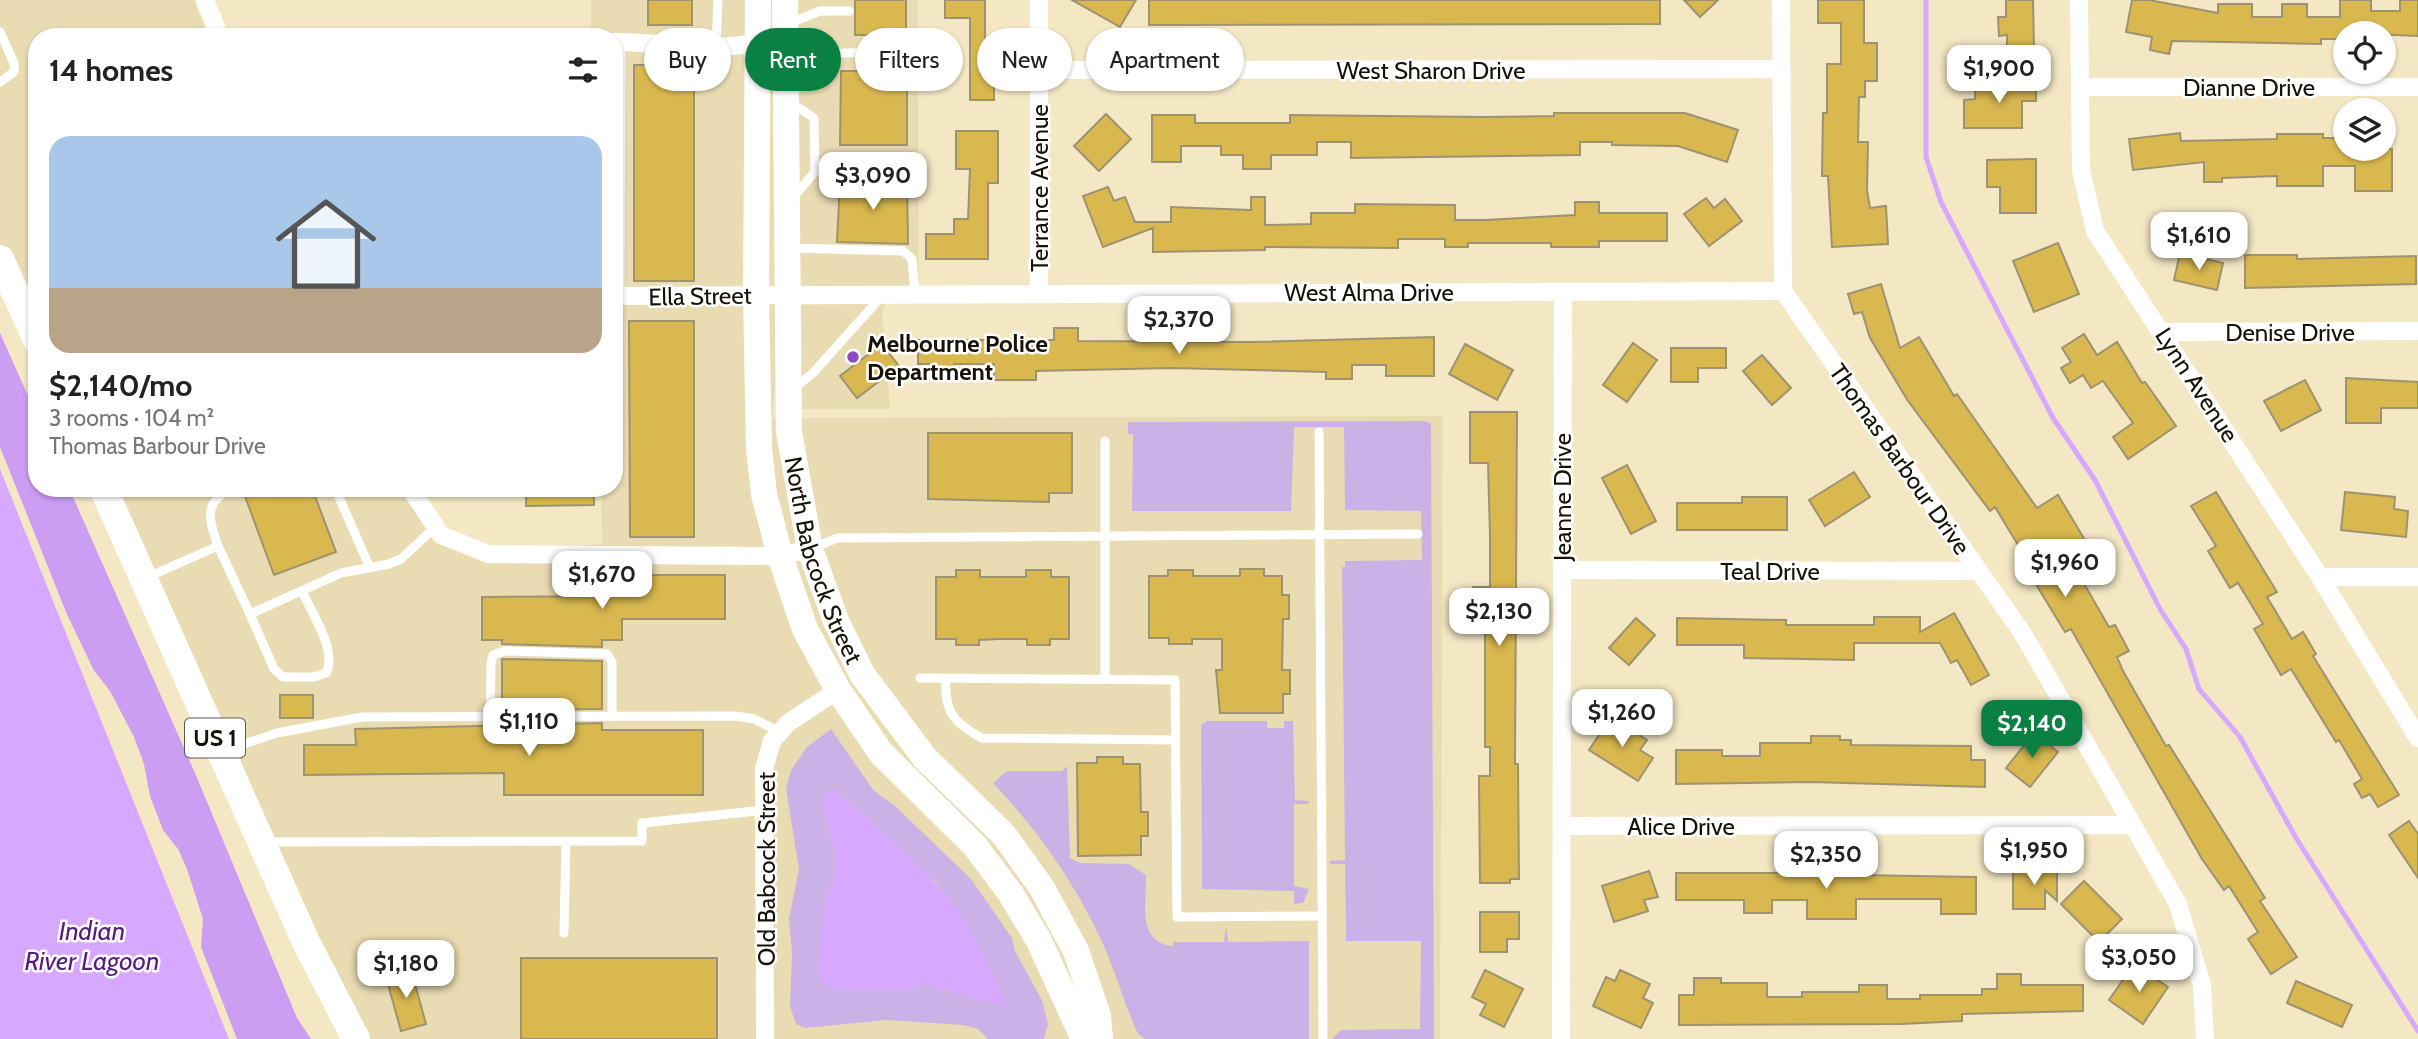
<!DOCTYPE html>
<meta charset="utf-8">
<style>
body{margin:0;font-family:Cabin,sans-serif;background:#f6f6f6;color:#222;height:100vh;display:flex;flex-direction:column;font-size:26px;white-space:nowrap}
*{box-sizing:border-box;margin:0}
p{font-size:23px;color:#767676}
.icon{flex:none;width:38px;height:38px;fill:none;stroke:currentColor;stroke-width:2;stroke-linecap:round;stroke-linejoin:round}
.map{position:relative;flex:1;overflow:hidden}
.side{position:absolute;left:28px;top:28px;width:595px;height:469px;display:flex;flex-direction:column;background:#fff;border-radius:28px;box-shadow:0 2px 5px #0004}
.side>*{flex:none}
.hud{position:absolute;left:644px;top:28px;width:665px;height:63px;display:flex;gap:14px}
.fabs{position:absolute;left:2333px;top:21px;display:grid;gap:14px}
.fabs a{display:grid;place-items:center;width:63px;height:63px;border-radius:50%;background:#fff;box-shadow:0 2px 5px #0004;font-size:35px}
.price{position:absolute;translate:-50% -60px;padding:0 16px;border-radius:14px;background:#fff;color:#222;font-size:23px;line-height:46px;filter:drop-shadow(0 2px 4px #0008)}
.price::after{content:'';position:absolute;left:50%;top:42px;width:21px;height:16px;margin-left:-10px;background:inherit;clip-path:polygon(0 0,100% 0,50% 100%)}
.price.selected{background:#0b8043;color:#fff}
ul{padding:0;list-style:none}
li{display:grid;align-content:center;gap:14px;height:371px;padding:0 21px}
li span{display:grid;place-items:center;height:217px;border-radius:21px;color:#555}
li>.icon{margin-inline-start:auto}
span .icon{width:126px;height:126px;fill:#fffc;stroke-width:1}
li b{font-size:30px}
h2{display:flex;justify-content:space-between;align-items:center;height:84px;padding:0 21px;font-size:30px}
.pill{padding:0 24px;border-radius:32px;background:#fff;box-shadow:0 2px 5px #0004;font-size:24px;line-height:63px}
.pill.selected{background:#0b8043;color:#fff}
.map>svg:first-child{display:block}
.built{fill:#eadcb2}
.green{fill:#ccb1e6;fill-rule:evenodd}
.forest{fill:#cb9df3}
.water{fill:#d7a8ff}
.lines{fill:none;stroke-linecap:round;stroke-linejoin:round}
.stream{stroke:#d7a8ff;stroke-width:5}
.building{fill:#d9b84f;stroke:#9e9371;stroke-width:2}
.lane{stroke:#fff;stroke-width:9}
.street{stroke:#fff;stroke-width:18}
.secondary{stroke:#fff;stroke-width:26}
.primary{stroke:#fff;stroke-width:28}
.poi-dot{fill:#8d4abe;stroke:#fff;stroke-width:2.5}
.labels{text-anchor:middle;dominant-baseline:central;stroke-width:5;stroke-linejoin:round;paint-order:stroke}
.shield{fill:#fff;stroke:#5d5951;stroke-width:2}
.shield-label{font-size:23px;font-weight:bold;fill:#171206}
.street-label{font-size:24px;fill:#171206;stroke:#fff}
.poi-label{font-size:24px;font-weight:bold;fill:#171206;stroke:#fff;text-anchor:start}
.water-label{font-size:26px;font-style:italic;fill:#571a7d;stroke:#fff}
</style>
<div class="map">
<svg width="2418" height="1039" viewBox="0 0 2418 1039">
<rect width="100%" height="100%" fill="#f3e7c4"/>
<g class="built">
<path d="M0,0h194l14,37h-171v304l-37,-82z"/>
<path d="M591,0h327l1,294 -132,1 -15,123 671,-2 -3,623h-1090l-247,-551h306l32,47 47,19 114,-10 -1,-56h13v-451h-23z"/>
<path d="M885,304l-3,8 8,97h-92l-2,-104z"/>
</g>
<g class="green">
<path d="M1425,421l6,3 3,615h-102l9,-9 79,-1 1,-88h-75l-1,-77h-15v-3l15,-1 -3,-293h3v-6l77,-1 -1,-49 -76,-1 -1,-83h-50l-3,84h-159l1,-77h-5v-12z"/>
<path d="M1207,721h60v7h17v-7h9l2,79 14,1v3h-15v82l15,3 -6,14 -9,1v-13l-92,-2 -1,-164z"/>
<path d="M831,729l43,62 20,14 77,74 41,59 3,13 27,49 6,24 -4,15h-56l-10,-10 -15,-4 -77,-5 -81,8 -9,-4 -6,-17 2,-53 -3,-35 10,-50 -13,-80 5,-19 16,-23zM835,790l100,92 16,21 -26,81 -18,6 -84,-78 15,-47 -15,-60z"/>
<path d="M1067,766l3,92 10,5 49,1 17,11c1,28 -10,67 27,71v-4h51l2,-16 2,16 81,-1v98h-164l-7,-5c-15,-33 -24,-68 -40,-101 -27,-55 -62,-105 -105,-150l14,-12h55z"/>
</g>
<path class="forest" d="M0,333l37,83v72h32l126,285 102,245 14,21h-74l-36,-92 2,-28 -16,-50 -9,-20 -15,-19 -13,-34 -6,-32 -10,-27 -24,-46 -17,-22 -27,-57 -66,-165z"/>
<g class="water">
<path d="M0,469l229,570h-229z"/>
<path d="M835,790c33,30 68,59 99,92 34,35 54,81 73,125l-82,-23 -18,6h-74l-14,-12 4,-66 15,-47 -15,-60 3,-11z"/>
</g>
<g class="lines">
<path class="stream" d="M1926,0v157l15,45 112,216 42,62 65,129 26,40 13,40 41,48 56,101 122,193"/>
</g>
<g class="building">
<rect x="648" y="0" width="44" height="25"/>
<rect x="855" y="0" width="51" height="35"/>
<path d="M945,0h40v43h9v57h-24v-82h-25z"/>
<path d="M1072,0h64l-16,27z"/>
<path d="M1149,0h511v24l-511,1z"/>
<path d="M1684,0h34l-18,17z"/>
<path d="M1818,0h46v43h13v38h-12v16h-6l-1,45h10l-1,48 3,18 16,-2 2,38 -56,3 -4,-71h-6l1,-63h4v-49h14v-41h-23z"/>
<path d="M2006,0h27l1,49h-27v-14l-8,1 -1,-19h8z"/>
<path d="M2132,0h17l69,13v-9h34v13h30v-13h25v13h33v-17h31v11h29v-11h18v36l-73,-3v6h-24v5l-149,-3 -3,13 -19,-4 2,-13 -26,-5z"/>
<rect x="634" y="65" width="60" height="216"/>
<path d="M841,71h66v74h-67z"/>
<path d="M2036,78v23h-14v27h-58v-28l11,-1v-12l36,-1v-7z"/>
<path d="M1554,113h131l53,17 -11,32 -49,-16 -66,-1v-3h-32v13l-229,3v-16h-34v13h-46v14h-28v-14h-22v-9h-40v16h-29v-47h43v8h95v-8l192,2 72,-1z"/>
<path d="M1106,114l25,25 -32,32 -25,-25z"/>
<path d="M956,131h42v52h-10v76h-62v-25h28v-15h14l2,-50h-14z"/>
<path d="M2180,133l1,8 96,-2v-5h46v4h22v11h47v42h-37v-25h-32v20h-46v-10l-55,2v4h-18v-20l-71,8 -4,-31z"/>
<path d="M2036,159v54h-36v-26h-13v-27z"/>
<path d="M907,180l1,64 -71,-2 3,-61z"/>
<path d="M1108,187l6,14 11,-4 10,25h36v-15l80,3v-13h14v28l46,-1v-11h44v-9l100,1v15h31l89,-5v-13h24v11h68v28h-68v6h-48v-4h-83v4h-23v-8h-47v9l-133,-1v3l-112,2v-24l-50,19 -20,-51z"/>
<path d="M1706,198l8,10 11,-9 17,22 -33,25 -25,-32z"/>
<path d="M2058,243l21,51 -45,18 -21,-51z"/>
<path d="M2180,253l43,10 -6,27 -43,-10z"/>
<path d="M2245,255h52v4l119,-3v28l-171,4z"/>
<path d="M1881,284l19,64 19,-11 35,59 3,-2 80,114 21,-13 27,45 -20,11 44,76 6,-2 14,26 -12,6 6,14 43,75 3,-1 96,153 -5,3 37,56 -26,17 -23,-35 10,-7 -29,-46 -5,4 -22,-31 -131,-230 -6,3 -28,-46 17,-10 -21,-33 -12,7 -26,-43 -5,4 -82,-110 -38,-63 -8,-26 -8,2 -6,-20z"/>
<path d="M629,321h65v216h-64z"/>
<path d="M1054,328h24v13l171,1 185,-5v39h-48v-11h-34v14h-26v-7l-154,-4 -136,3v9h-42v-16h-40v12h-22v-12h-14v-24h136z"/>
<path d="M2084,334l13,21 20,-13 25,41 3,-1 31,44 -48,33 -15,-22 20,-14 -30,-42 -12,7 -8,-13 -13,8 -9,-15 10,-6 -9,-14z"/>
<path d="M1633,343l24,17 -30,42 -24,-17z"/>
<path d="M882,344l17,22 -42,32 -17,-22z"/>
<path d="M1465,344l48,26 -16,30 -48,-26z"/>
<path d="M1671,348h55v20h-28v14h-27z"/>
<path d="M1762,355l29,33 -19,17 -29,-34z"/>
<path d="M2346,378l72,4v26h-37v15h-35z"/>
<path d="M2305,380l16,30 -40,21 -17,-30z"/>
<path d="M1470,412h47l-2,352h3l1,115h-9v4h-30l-1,-107h11v-29h-5v-144h-12v-16h17v-51l-2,-73h-18z"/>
<path d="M928,433h144v60h-23v9l-121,-3z"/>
<path d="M1627,465l29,56 -25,13 -29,-56z"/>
<path d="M1854,472l16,25 -45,29 -16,-26z"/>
<path d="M242,488h70l24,64 -62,23z"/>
<path d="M526,488h68v17l-68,1z"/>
<path d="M2216,492l61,100 -10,5 25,42 11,-7 13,22 -3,2 86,139 -21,12 -8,-13 -8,4 -8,-14 8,-5 -23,-39 -3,2 -45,-73 -10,6 -27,-46 9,-5 -25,-41 -8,5 -22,-37 8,-5 -25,-40z"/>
<path d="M2345,492l50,5 -1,12 14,2 -2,26 -65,-7z"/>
<path d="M1742,497h45v33h-110v-27h65z"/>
<path d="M1240,569h24v7h18v19h7v24h-6l-1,51h8v24h-7v19h-63l-4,-43h6v-31h-30v5h-23v-6h-20v-62h19v-6h25v6h47z"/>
<path d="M956,570h24v7h46v-7h25v7h18v62h-19v6h-23v-6h-28l-20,1v5h-23v-6h-20v-62h20z"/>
<path d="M625,575h100v44h-103v21h-20v7l-100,-3v-4h-20v-43l143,-1z"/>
<path d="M1954,613l35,62 -18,10 -14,-25 -6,3 -11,-20h-86v17l-110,-2v-13h-67v-27l109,2v5h88v-8h46v15z"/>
<path d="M1636,618l19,17 -26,30 -20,-17z"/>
<path d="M502,659l100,2v48l-100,1z"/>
<rect x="280" y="695" width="33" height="23"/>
<path d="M1611,717l36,23 -7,10 13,8 -15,23 -49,-31z"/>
<path d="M602,723v7h101v65h-199v-22l-200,2v-30h52l-1,-16z"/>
<path d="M2034,733l24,19 -28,35 -24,-19z"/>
<path d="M1811,736h29v4h11v5l120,1v14h14v27l-174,-5 -135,2v-34h46v6h38v-13h51z"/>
<path d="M1097,757h26v7h17l1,48h7v24h-7v19l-63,1 -1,-93h20z"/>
<path d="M2409,821l9,13v44l-29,-43z"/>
<path d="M2013,868h44v33l-12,-11v19h-32z"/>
<path d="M1649,871l9,26 -14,3 4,11 -34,11 -12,-36z"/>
<path d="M1676,873h180v2l120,2v37h-35v-15h-85v20h-49v-19h-35v13h-28v-13h-68z"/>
<path d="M2084,881l38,38 -23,23 -38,-38z"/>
<path d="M1480,912h39v27h-12v13h-27z"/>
<rect x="521" y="958" width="196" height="81"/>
<path d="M2134,964l34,23 -25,37 -34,-24z"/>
<path d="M411,970l15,54 -25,7 -15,-54z"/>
<path d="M1485,970l38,19 -19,38 -24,-12 6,-11 -14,-7z"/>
<path d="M1620,970l30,14 -7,14 10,5 -12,25 -48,-22 13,-29 9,4z"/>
<path d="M1997,974h24v11h62v26l-121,3v7l-61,3 -222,1v-30h15v-17h27v5h46v14h35v-5h57v-7h28v14h33v-4h62v-6h15z"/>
<path d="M2296,981l56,24 -10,22 -55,-24z"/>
</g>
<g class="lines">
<g class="lane">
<path d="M790,23l30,-12h29"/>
<path d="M0,32l14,31v9l-14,10"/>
<path d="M716,46l2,-46"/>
<path d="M786,54l118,-2"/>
<path d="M790,102l24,16 1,54 -21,24"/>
<path d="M791,248l112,3 9,8 3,35"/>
<path d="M620,296l1,-254"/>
<path d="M793,389l20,-16 69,-77"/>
<path d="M1319,432l4,607"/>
<path d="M1105,441v238"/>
<path d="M335,488l35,80"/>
<path d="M218,546c-9,-27 -16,-44 15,-58"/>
<path d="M811,549l26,-11 581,-4"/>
<path d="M148,577l70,-31 32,68"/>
<path d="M302,591c9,21 36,60 24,82l-12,4h-31l-9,-8 -24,-55 91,-41 48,-9 12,-5 34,-32"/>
<path d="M920,678l255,2 2,237 145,-1"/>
<path d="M946,679c-2,32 7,44 36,59l194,2"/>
<path d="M490,717l1,-54 2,-8 11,-4 103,3 5,8v54"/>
<path d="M226,750l51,-17 85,-16 374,-1 18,3 26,13"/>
<path d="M266,842l376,-1v-18l123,-13"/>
<path d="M564,933l2,-92"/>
</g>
<g class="street">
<path d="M205,0l15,37"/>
<path d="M1781,0l2,291 240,343 155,270 24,81 3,54"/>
<path d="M2079,0l2,170 14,61 225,346 98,161"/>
<path d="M614,42c34,-1 126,13 151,-4"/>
<path d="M1040,70l740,-1"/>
<path d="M2080,87h338"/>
<path d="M1039,292v-292"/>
<path d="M614,296l1169,-5"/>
<path d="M2163,332l255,-1"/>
<path d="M410,488l31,47 47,19 292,2 30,-7"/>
<path d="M1562,570l416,1"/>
<path d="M2320,577h98"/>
<path d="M1564,826l569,-1"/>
<path d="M765,1039l-1,-270 8,-28 16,-18 50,-33"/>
<path d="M1561,1039l2,-747"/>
</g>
<g class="secondary">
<path d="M758,0l-2,295 3,153 5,46 16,62 25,73 33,61 43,63 94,93 36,48 28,47 45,98"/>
<path id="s1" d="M785,0l4,432 21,117 26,72 26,53 62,83 80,78 38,53 34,63 22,65 2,23"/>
</g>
<g class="primary">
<path d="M0,259l37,81"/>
<path d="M103,488l203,454 50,97"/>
</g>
</g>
<circle class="poi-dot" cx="853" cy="357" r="7"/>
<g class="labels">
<rect class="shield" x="185" y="718.5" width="60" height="39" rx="5"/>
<g class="shield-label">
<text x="215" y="738">US 1</text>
</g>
<g class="street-label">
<text x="1431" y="70">West Sharon Drive</text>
<text x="2249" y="87">Dianne Drive</text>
<text transform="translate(1039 188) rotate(-90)">Terrance Avenue</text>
<text x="1369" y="292">West Alma Drive</text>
<text transform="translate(700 296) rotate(-1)">Ella Street</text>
<text x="2290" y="332">Denise Drive</text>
<text transform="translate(2197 385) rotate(57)">Lynn Avenue</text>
<text transform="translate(1900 459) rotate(55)">Thomas Barbour Drive</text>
<text transform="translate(1562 497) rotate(-90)">Jeanne Drive</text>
<text stroke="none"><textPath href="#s1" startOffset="565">North Babcock Street</textPath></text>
<text x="1770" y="571">Teal Drive</text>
<text x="1681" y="826">Alice Drive</text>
<text transform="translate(766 869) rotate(-90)">Old Babcock Street</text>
</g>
<g class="poi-label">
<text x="867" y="343">Melbourne Police<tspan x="867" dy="28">Department</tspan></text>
</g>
<g class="water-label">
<text x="92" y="931">Indian<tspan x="92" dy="30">River Lagoon</tspan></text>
</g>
</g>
</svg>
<div class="fabs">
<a><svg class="icon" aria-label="locate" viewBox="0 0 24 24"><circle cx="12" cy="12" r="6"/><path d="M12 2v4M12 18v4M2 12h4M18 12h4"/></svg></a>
<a><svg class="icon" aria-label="layers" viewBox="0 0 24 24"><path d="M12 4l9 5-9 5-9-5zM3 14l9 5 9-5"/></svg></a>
</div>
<b class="price" style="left:1999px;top:105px">$1,900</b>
<b class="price" style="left:873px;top:212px">$3,090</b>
<b class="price" style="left:2199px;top:272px">$1,610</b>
<b class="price" style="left:1179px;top:356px">$2,370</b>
<b class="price" style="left:2065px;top:599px">$1,960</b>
<b class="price" style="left:602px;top:611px">$1,670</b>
<b class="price" style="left:1499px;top:648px">$2,130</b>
<b class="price" style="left:1622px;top:749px">$1,260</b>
<b class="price" style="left:529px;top:758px">$1,110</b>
<b class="price selected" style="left:2032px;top:760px">$2,140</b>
<b class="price" style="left:2034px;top:887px">$1,950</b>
<b class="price" style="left:1826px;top:891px">$2,350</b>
<b class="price" style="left:2139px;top:994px">$3,050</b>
<b class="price" style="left:406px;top:1000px">$1,180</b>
<div class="hud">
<a class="pill">Buy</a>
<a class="pill selected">Rent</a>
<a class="pill">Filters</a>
<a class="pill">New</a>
<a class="pill">Apartment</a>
</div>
<section class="side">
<h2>14 homes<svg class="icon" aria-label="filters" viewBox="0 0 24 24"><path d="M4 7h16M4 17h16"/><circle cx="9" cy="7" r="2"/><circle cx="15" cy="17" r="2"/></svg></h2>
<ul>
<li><span style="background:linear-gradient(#a9c7e8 70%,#b9a48a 0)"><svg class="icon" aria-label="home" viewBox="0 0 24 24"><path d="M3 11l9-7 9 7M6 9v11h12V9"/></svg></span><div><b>$2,140/mo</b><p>3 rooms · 104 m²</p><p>Thomas Barbour Drive</p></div></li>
</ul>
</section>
</div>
